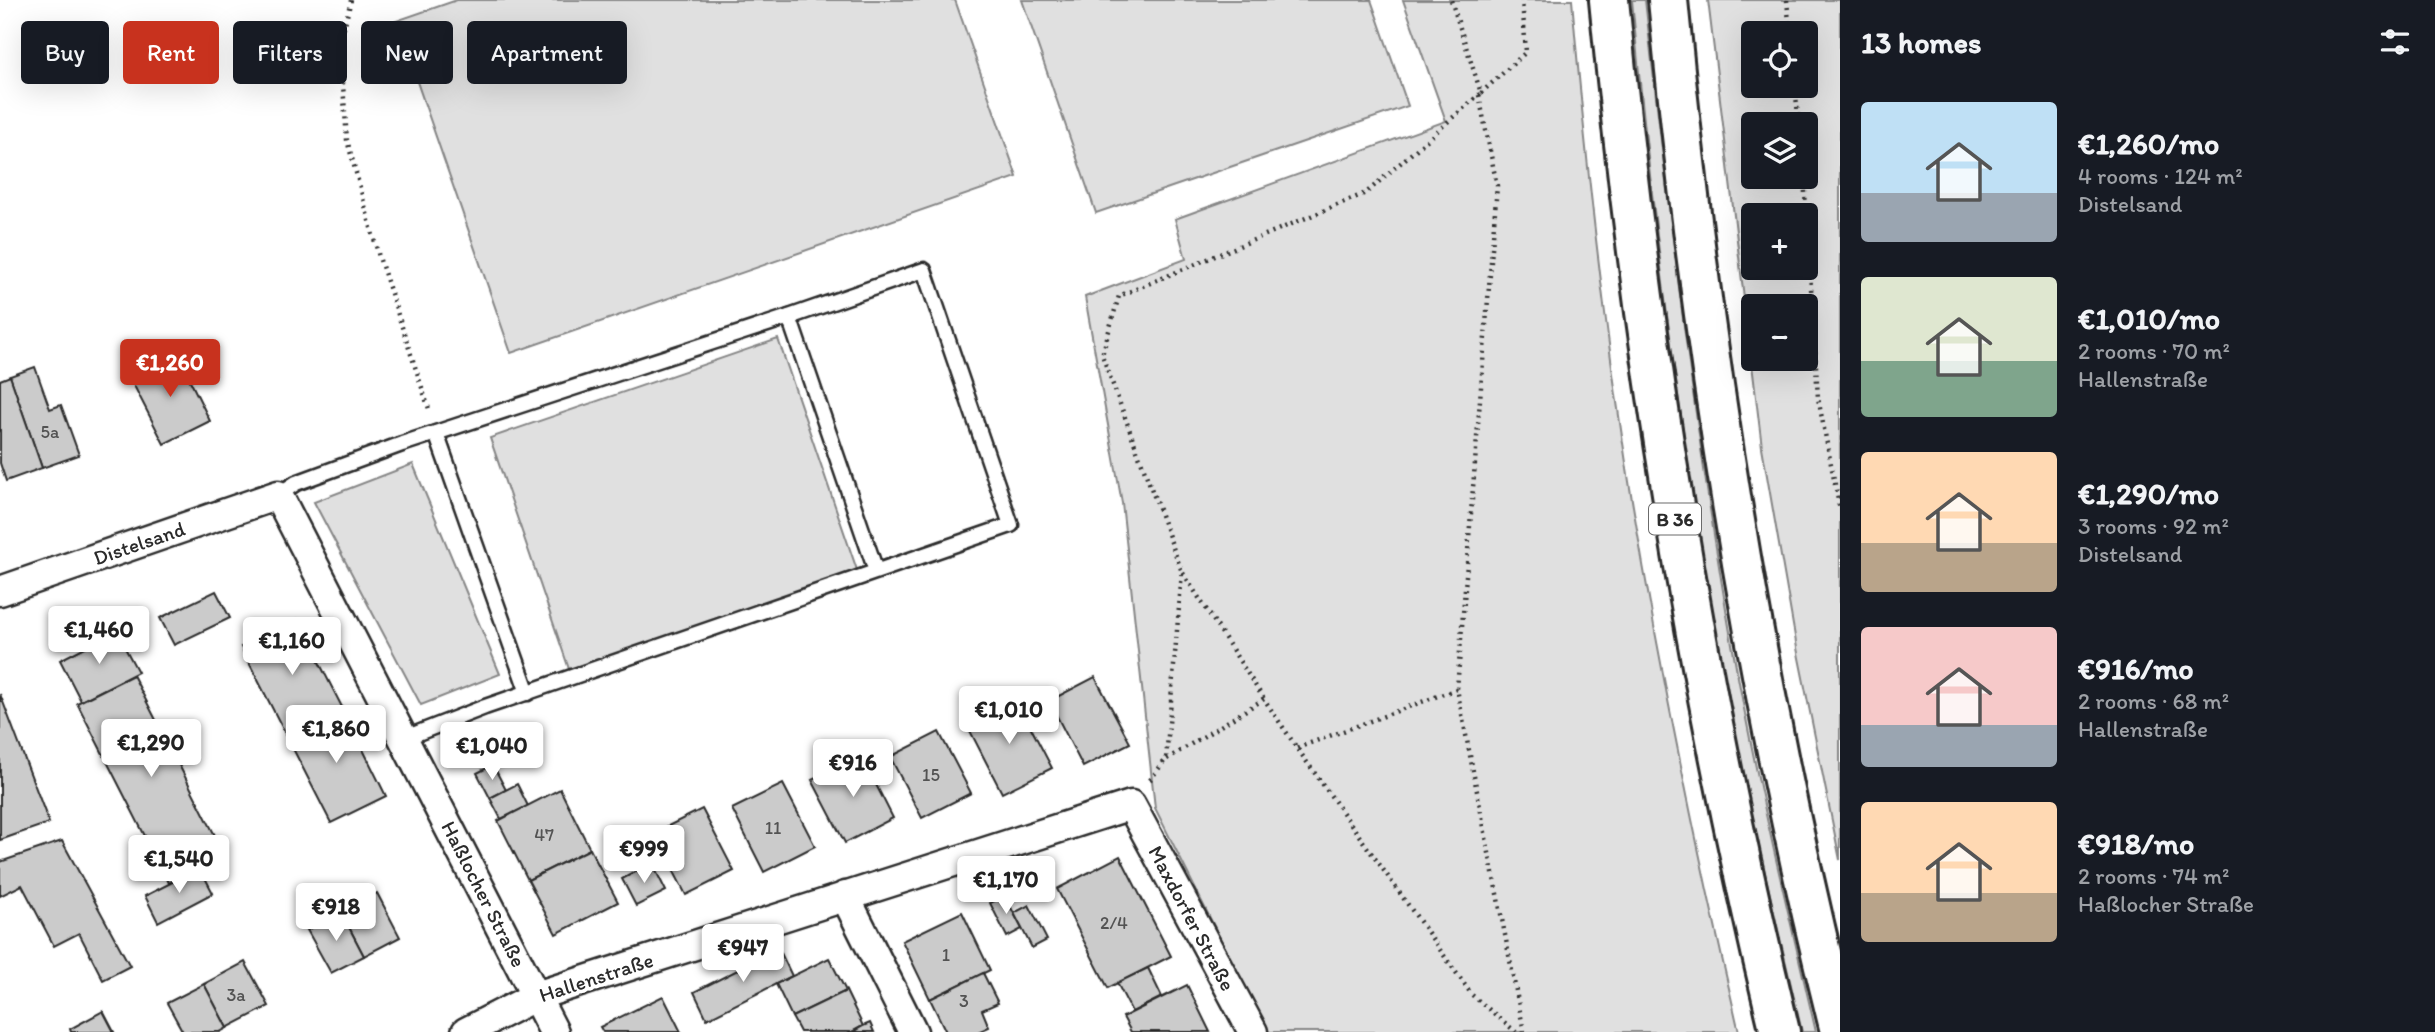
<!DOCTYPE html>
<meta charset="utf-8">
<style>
body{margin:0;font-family:Itim,sans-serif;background:#20242c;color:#f1f3f6;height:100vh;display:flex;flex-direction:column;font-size:26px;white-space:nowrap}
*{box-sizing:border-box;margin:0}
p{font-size:23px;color:#9ea1a6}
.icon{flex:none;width:38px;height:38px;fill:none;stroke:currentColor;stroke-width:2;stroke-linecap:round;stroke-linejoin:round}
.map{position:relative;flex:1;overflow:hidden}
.side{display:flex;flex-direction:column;background:#171b24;width:595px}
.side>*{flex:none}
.top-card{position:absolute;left:21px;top:21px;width:665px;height:63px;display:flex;gap:14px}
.fabs{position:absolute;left:1741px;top:21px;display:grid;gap:14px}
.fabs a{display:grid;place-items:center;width:77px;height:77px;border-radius:7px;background:#171b24;box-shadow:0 7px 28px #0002;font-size:35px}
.price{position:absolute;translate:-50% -60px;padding:0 16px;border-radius:7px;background:#fff;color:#222;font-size:23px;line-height:46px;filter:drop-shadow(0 2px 4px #0008)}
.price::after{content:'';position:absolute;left:50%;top:42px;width:21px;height:16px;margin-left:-10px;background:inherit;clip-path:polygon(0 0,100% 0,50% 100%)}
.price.on{background:#c8321e;color:#fff}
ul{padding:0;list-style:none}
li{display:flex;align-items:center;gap:21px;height:175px;padding:0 21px}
li span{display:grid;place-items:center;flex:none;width:196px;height:140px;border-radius:7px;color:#555}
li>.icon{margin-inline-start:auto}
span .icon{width:84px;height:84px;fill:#fffc;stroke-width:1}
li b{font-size:30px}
h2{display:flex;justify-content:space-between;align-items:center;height:84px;padding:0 21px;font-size:30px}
.chip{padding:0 24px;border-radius:7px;background:#171b24;box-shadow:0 7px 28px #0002;font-size:24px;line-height:63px}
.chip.on{background:#c8321e;color:#fff}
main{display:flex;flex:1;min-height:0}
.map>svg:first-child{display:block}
.green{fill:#e0e0e0;stroke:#868686;stroke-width:2;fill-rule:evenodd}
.building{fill:#cbcbcb;stroke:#2b2b2b;stroke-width:2}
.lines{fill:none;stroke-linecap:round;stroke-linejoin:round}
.lane-casing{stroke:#2b2b2b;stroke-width:19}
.street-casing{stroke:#2b2b2b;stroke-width:33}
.highway-casing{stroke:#2b2b2b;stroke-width:44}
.path{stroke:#2b2b2b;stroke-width:4.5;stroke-dasharray:2 5;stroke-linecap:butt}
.lane{stroke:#fff;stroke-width:14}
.street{stroke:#fff;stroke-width:28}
.highway{stroke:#fff;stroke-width:38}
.labels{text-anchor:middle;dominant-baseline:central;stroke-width:7;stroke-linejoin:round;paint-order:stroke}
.number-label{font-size:18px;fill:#535353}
.shield{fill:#fff;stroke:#6b6b6b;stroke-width:2}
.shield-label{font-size:19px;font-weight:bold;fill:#2b2b2b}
.street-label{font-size:21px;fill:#2b2b2b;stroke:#fff}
</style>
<main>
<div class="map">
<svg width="1840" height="1032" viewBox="0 0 1840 1032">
<rect width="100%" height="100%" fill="#fff"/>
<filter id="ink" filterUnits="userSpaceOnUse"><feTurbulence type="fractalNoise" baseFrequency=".0143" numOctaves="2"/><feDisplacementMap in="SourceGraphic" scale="14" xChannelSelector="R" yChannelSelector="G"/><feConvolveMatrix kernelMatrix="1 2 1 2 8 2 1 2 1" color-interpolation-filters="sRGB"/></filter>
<g filter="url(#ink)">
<g class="green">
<path d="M457,0h498l62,177 -506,176 -115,-332z"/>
<path d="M1022,0h349l37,106 -312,107z"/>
<path d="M1403,0h169c14,163 32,326 58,488 30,183 67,364 109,544h-472l-112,-224 -33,-305 -37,-206 101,-38 -11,-40 271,-98z"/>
<path d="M1632,0h13c24,215 50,431 87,644 23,131 54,259 84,388h-14c-30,-127 -60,-254 -83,-382 -39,-215 -67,-433 -87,-650z"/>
<path d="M1708,0h132v860l-43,-212 -35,-201zM1754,33h52v53h-52zM1754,124h52v53h-52zM1754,215h52v53h-52zM1806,306v53h-52v-53z"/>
<path d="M778,339l80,234 -288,99 -80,-234z"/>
<path d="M413,464l87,210 -79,31 -107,-203z"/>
</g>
<g class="building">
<path d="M177,354l33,67 -46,23 -34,-66z"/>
<path d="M35,367l15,42 11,-4 18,50 -37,13 -32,-92z"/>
<path d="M10,376l32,92 -36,13 -6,-18v-83z"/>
<path d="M216,591l14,27 -56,27 -14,-27z"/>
<path d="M297,619l45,88 -56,28 -45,-88z"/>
<path d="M116,631l22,41 -57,29 -21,-41z"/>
<path d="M133,675l92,180 -56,28 -92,-180z"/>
<path d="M1095,677l35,66 -47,24 -34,-66z"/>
<path d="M0,694l49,129 -49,17z"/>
<path d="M1016,699l36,69 -50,25 -35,-68z"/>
<path d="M342,707l44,89 -55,27 -45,-88z"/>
<path d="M939,732l32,61 -49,25 -32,-61z"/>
<path d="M861,755l32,63 -48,25 -33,-63z"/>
<path d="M493,765l13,25 -16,8 -13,-25z"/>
<path d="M517,784l11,22 -27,13 -11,-21z"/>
<path d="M783,784l32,62 -51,26 -32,-63z"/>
<path d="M560,789l30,60 -62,31 -30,-59z"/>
<path d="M702,809l32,62 -48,24 -32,-62z"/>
<path d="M62,841l68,125 -27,14 -24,-47 -25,13 -32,-61 -22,11v-34z"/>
<path d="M590,849l28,53 -62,32 -28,-54z"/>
<path d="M1120,856l51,100 -63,32 -51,-99z"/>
<path d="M652,863l14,28 -30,15 -14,-27z"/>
<path d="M200,868l13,25 -55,29 -13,-26z"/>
<path d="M377,893l23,44 -36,19 -23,-44z"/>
<path d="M1005,896l17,33 -15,8 -17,-34z"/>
<path d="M1029,905l18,35 -15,8 -18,-35z"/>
<path d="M341,912l23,44 -33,17 -24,-43z"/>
<path d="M962,912l28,58 -60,29 -28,-58z"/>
<path d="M779,949l13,27 -85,43 -13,-27z"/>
<path d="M829,958l17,33 -54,26 -16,-33z"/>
<path d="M245,962l24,44 -42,22 -23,-44z"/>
<path d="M1148,968l14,29 -30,15 -15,-29z"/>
<path d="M983,973l15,30 -16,7 7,17 -11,5h-32l-16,-33z"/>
<path d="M204,984l23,44 -7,4h-37l-16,-29z"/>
<path d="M1187,985l23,47h-79l-8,-15z"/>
<path d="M846,991l17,35 -11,6h-52l-8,-15z"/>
<path d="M663,996l18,36h-78l-3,-5z"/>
<path d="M103,1011l11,21h-43l-1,-3z"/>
<path d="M870,1023l4,9h-22l11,-6z"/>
</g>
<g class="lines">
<g class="lane-casing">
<g id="lane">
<path d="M789,317l87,254"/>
<path d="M436,433l92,260"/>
<path d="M278,495l18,-12 106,-39 387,-127 135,-47 87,255 -526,182 -80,31"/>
</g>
</g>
<g class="street-casing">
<g id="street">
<path d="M0,591l278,-96 276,537"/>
<path d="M845,896l68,136"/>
<path d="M466,1032l70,-36 595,-191 122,227"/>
</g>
</g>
<g class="highway-casing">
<g id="highway">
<path d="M1609,0c33,348 89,692 171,1032"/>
<path d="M1668,0c33,347 87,693 172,1031"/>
</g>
</g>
<g class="path">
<path d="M351,0l-11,44 7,96 32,117 50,152"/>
<path d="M1787,0l3,33"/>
<path d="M1795,86l4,38"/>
<path d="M1481,93l45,-41 -4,-52"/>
<path d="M1479,95l18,91 -40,503 67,343"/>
<path d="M1804,177l14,221 22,112"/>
<path d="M1183,573l81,126"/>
<path d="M1297,748l160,-59"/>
<path d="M1167,759l97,-60 33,49 175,247 44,37"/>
<path d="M1150,780l16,-21 16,-187 -80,-217 17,-59 247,-103 115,-100 -30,-93"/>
</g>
<use href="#lane" class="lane"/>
<use href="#street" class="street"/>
<use href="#highway" class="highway"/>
</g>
</g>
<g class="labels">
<g class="number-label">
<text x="50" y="432">5a</text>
<text x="931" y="775">15</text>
<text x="773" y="828">11</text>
<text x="544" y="835">47</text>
<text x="1114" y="923">2/4</text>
<text x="946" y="955">1</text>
<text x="236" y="995">3a</text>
<text x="964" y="1001">3</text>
</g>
<rect class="shield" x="1649" y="503.5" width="52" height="31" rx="5"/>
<g class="shield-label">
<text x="1675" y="519">B 36</text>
</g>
<g class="street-label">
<text transform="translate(139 543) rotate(-19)">Distelsand</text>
<text transform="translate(484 894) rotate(63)">Haßlocher Straße</text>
<text transform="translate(1192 918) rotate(62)">Maxdorfer Straße</text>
<text transform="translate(596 977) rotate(-18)">Hallenstraße</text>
</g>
</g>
</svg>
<div class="fabs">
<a><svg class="icon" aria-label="locate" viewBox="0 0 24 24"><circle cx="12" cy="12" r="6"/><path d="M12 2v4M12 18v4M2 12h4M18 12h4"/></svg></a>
<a><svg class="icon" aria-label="layers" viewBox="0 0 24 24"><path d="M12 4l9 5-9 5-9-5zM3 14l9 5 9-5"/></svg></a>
<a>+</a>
<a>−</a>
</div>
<b class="price on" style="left:170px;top:399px">€1,260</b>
<b class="price" style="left:99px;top:666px">€1,460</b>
<b class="price" style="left:292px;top:677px">€1,160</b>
<b class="price" style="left:1009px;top:746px">€1,010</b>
<b class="price" style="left:336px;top:765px">€1,860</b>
<b class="price" style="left:151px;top:779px">€1,290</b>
<b class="price" style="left:492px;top:782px">€1,040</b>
<b class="price" style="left:853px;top:799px">€916</b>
<b class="price" style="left:644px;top:885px">€999</b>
<b class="price" style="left:179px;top:895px">€1,540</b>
<b class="price" style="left:1006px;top:916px">€1,170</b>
<b class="price" style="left:336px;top:943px">€918</b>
<b class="price" style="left:743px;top:984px">€947</b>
<div class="top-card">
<a class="chip">Buy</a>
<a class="chip on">Rent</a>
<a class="chip">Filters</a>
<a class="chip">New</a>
<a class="chip">Apartment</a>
</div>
</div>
<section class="side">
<h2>13 homes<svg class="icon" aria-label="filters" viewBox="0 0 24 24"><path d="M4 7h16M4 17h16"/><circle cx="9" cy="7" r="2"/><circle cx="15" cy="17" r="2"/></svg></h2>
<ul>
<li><span style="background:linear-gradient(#bfe0f5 65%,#9aa5b1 0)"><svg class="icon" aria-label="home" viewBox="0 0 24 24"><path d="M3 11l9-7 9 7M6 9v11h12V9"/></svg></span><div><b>€1,260/mo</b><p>4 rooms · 124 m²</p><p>Distelsand</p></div></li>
<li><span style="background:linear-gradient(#dfe7d0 60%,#7fa58c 0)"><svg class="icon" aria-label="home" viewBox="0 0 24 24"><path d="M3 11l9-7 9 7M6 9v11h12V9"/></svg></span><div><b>€1,010/mo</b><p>2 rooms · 70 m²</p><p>Hallenstraße</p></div></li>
<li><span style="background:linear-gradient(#ffd9b3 65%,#b9a48a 0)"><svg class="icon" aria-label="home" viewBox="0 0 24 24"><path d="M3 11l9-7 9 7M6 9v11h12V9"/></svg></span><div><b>€1,290/mo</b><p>3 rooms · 92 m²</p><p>Distelsand</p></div></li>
<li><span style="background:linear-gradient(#f6c9c9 70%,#9aa5b1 0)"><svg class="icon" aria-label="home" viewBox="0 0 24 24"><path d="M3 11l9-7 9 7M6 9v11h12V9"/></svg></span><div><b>€916/mo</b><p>2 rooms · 68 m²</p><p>Hallenstraße</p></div></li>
<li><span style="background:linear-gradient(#ffd9b3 65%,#b9a48a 0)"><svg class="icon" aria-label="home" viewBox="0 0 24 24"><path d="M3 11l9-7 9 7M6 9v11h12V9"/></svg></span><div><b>€918/mo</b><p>2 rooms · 74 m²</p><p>Haßlocher Straße</p></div></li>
</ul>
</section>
</main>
